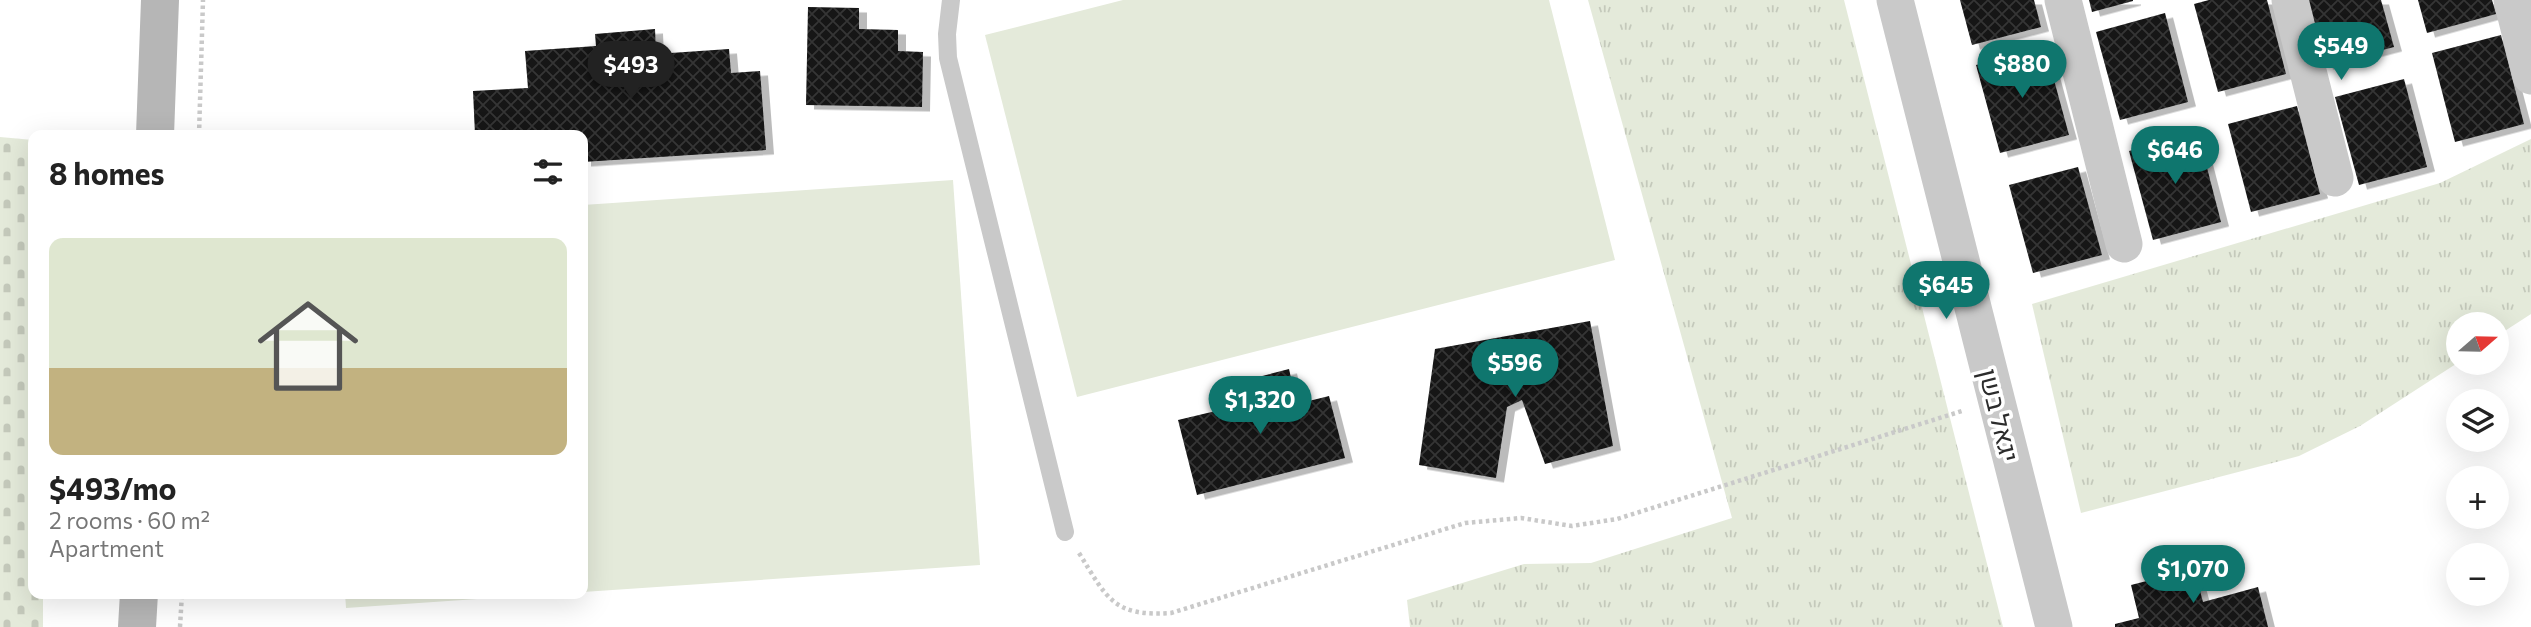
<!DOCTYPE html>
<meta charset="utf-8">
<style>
body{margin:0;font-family:Commissioner,Heebo,sans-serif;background:#f6f6f6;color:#222;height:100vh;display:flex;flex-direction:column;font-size:26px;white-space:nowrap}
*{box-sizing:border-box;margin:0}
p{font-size:23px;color:#767676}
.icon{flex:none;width:38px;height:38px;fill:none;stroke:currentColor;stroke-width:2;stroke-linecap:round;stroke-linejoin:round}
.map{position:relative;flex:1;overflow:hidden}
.sheet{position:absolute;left:28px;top:130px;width:560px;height:469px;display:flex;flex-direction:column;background:#fff;border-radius:14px;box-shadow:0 7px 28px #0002}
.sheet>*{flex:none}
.needle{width:46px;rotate:70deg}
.fabs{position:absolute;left:2446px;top:312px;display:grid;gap:14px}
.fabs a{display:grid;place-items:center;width:63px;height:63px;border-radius:50%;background:#fff;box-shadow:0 7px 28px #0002;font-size:35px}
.price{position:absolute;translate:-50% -60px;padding:0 16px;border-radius:24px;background:#0f766e;color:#fff;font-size:23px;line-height:46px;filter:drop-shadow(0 2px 4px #0008)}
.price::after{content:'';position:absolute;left:50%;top:42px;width:21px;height:16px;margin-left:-10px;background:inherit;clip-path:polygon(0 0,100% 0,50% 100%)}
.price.active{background:#222;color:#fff}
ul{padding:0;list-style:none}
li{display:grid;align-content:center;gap:14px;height:371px;padding:0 21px}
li+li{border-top:2px solid #e0e0e0}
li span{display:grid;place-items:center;height:217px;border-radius:14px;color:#555}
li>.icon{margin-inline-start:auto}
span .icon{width:126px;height:126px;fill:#fffc;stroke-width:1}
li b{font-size:30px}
h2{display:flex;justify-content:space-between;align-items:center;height:84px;padding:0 21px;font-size:30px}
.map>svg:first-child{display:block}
.grass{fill:url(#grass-tufts)}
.cemetery{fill:url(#cemetery-stones)}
.park{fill:#e4eada}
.building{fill:url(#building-cross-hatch);filter:url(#shadow)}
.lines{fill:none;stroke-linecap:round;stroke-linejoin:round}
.path{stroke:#c9c9c9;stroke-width:4.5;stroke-dasharray:3.5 3.5;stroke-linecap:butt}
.lane{stroke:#c9c9c9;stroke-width:18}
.street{stroke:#c9c9c9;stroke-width:37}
.secondary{stroke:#b6b6b6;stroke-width:38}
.labels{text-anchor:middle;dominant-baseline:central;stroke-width:7;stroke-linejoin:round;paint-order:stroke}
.street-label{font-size:26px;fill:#2c2c2c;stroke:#fff}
</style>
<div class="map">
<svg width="2531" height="627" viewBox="0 0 2531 627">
<defs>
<pattern id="grass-tufts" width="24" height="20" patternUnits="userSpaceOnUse" patternTransform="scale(1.75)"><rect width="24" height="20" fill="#e4eada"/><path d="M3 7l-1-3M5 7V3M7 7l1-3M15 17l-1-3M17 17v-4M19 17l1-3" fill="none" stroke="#c4c9bb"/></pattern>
<pattern id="cemetery-stones" width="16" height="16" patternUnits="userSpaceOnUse" patternTransform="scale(1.75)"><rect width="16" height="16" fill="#e4eada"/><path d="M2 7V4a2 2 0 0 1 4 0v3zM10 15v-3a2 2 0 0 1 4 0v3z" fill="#c4c9bb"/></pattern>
<pattern id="building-cross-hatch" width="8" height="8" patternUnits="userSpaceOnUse" patternTransform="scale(1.75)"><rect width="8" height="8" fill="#131313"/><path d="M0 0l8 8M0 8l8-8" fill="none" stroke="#363636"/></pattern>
<filter id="shadow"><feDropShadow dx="8" dy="4.5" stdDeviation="0" flood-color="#0004"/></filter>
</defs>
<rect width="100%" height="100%" fill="#fff"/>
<g class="grass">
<path d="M1588,0h256l159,627h-593l-3,-27 117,-36 67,-1 141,-45z"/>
<path d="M2531,139v175l-34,22v-12h-38v38l-99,64 -61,30 -218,57 -49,-209 408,-121z"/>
</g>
<path class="cemetery" d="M0,137l33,3v453h10v34h-43z"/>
<g class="park">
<path d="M1123,0h426l66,260 -538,137 -92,-362z"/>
<path d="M953,180l27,385 -397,27v-387z"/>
<path d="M345,593h221l-220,15z"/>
</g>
<g class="building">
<path d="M1960,0h74l7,27 -69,18z"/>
<path d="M2089,0h44v1l-41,11z"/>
<path d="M2209,0h58l19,74 -68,18 -24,-88z"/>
<path d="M2308,0h73l13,47 -69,18z"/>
<path d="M2418,0h74l4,14 -69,19z"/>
<path d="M808,7l51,1v21l39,1v21l25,1 -1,55 -116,-2z"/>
<path d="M2165,13l23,89 -68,18 -24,-88z"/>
<path d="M655,29l1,25 73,-5 2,24 29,-2 6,79 -183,12v-27h-108l-2,-44 55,-3 -3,-37 71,-5 -1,-12z"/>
<path d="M2501,35l23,89 -69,18 -23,-89z"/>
<path d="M2045,47l24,88 -69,18 -24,-88z"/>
<path d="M2404,79l23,88 -68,18 -24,-88z"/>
<path d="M2297,106l23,88 -69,18 -23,-88z"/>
<path d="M2198,133l23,89 -68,18 -24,-89z"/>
<path d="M2078,167l24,88 -69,18 -24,-88z"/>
<path d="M1590,321l23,125 -68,18 -23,-64 -15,7 -11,71 -77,-13 16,-116z"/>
<path d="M1289,369l8,35 32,-8 16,62 -148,37 -19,-75 67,-16 -6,-22z"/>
<path d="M2194,569l9,33 55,-15 10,40h-153v-3l24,-6 -8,-33z"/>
</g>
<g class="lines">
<g class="path">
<path d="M199,135l4,-135"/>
<path d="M1079,553c28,45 34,64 92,60l294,-90 56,-5 51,8 45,-7 345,-108"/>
<path d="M180,627l2,-34"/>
</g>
<path class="lane" d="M951,0l-4,34 1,24 117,474"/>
<g class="street">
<path d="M1895,0l159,627"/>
<path d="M2063,0l61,244"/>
<path d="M2290,0l45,178"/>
<path d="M2512,0l19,76"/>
</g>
<g class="secondary">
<path d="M155,135l5,-135"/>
<path d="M137,627l2,-34"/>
</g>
</g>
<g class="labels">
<g class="street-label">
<text transform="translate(2000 415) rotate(76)">יגאל בשן</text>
</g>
</g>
</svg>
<div class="fabs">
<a><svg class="needle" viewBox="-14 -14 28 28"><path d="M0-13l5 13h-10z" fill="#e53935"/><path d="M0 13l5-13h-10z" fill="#767676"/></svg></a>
<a><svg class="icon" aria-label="layers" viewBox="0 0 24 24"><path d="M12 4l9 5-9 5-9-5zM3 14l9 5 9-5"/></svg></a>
<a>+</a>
<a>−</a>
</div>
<b class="price" style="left:2341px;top:82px">$549</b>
<b class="price" style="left:2022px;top:100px">$880</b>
<b class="price active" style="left:631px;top:101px">$493</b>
<b class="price" style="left:2175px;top:186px">$646</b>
<b class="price" style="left:1946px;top:321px">$645</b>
<b class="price" style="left:1515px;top:399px">$596</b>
<b class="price" style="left:1260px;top:436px">$1,320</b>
<b class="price" style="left:2193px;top:605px">$1,070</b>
<section class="sheet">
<h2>8 homes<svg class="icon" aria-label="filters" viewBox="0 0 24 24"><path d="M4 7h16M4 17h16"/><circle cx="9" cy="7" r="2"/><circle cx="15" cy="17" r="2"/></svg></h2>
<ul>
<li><span style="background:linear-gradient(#dfe7d0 60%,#c2b280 0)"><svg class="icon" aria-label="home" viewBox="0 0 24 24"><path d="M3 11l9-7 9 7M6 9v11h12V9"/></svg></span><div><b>$493/mo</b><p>2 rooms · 60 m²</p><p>Apartment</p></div></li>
</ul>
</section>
</div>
